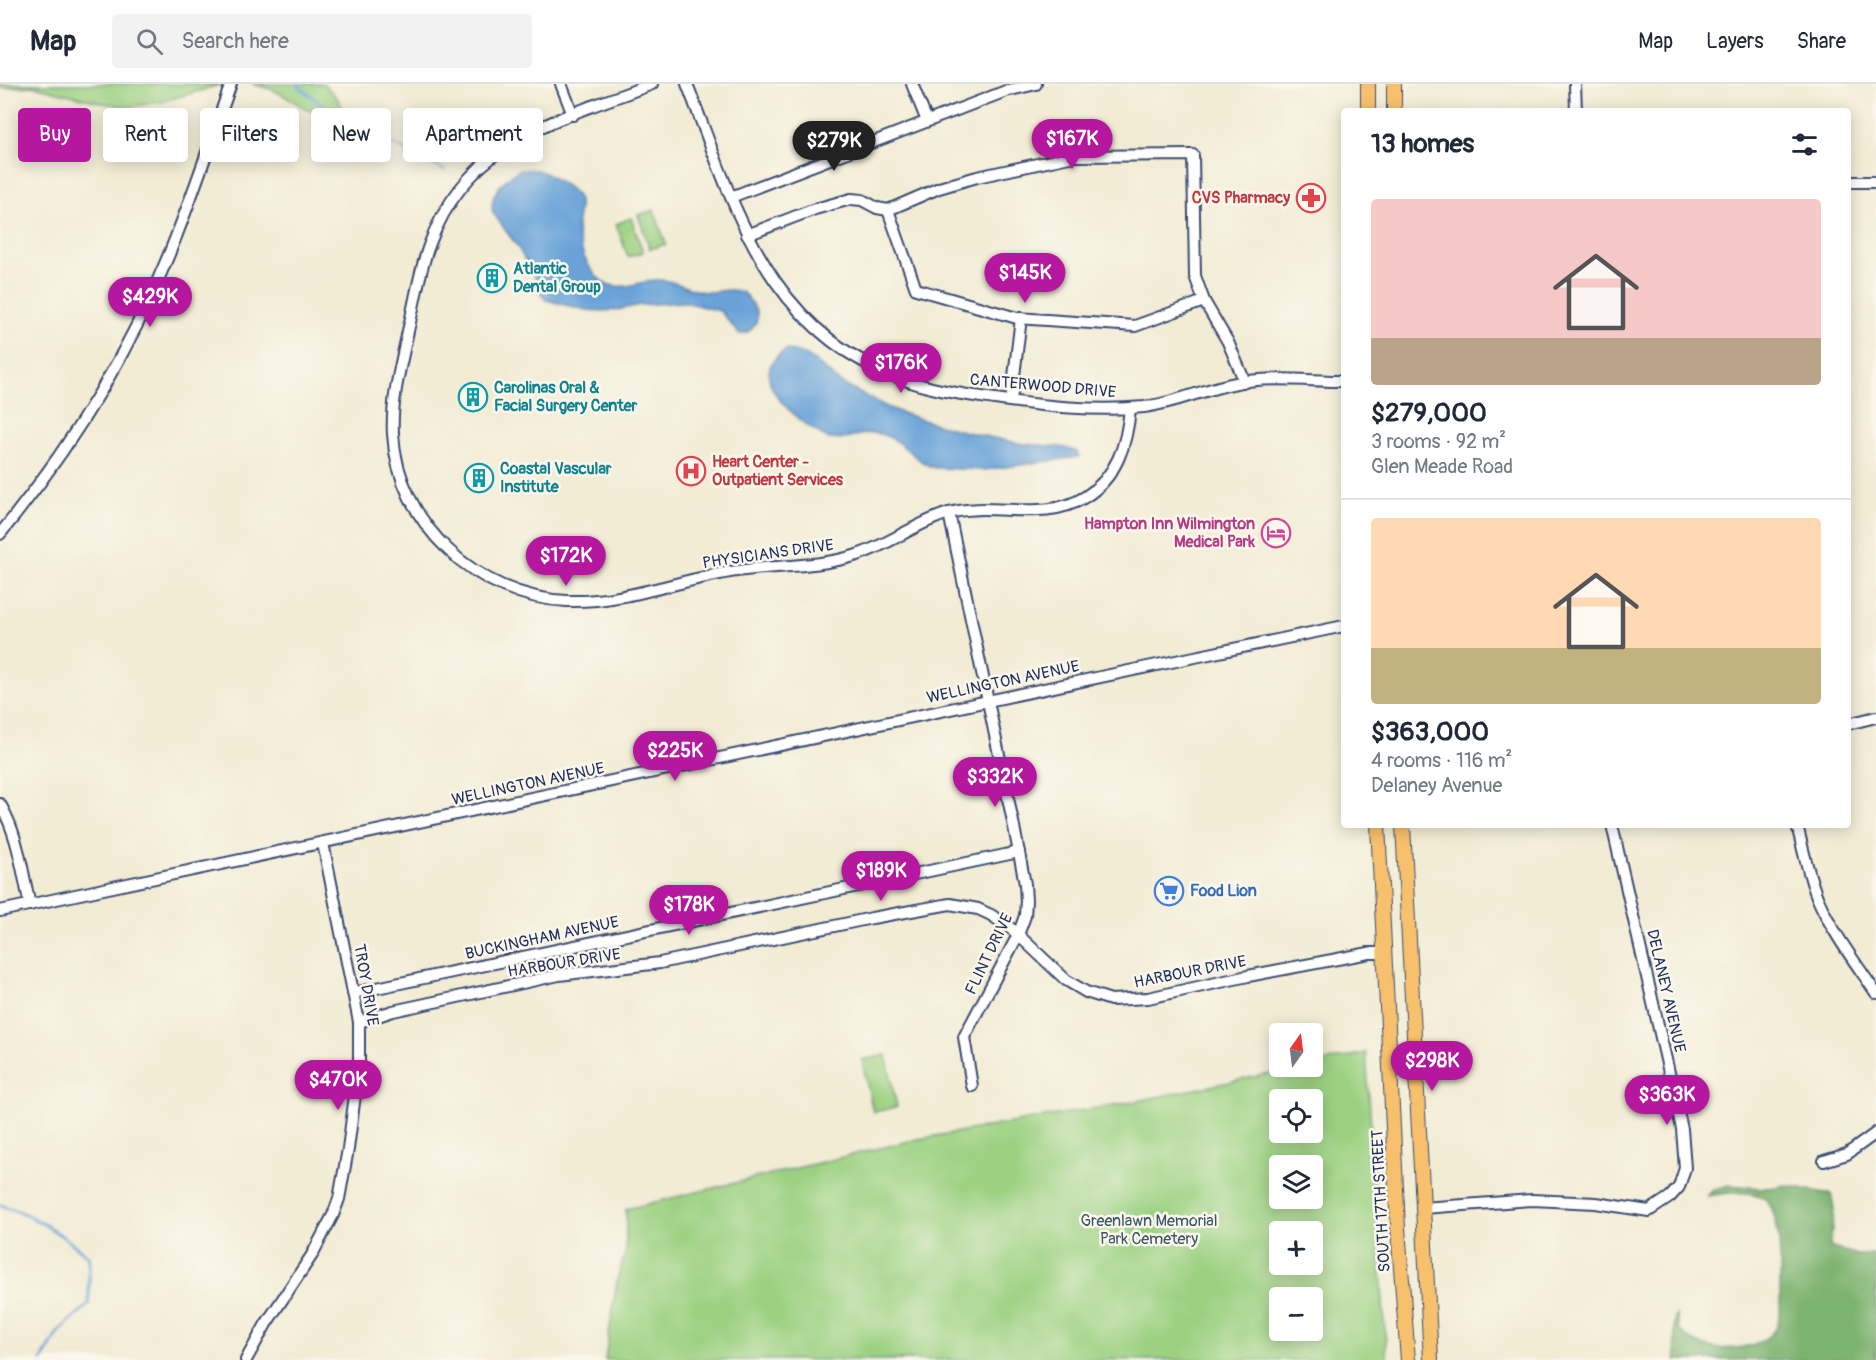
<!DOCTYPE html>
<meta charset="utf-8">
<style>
body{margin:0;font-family:Pangolin,sans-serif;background:#f2f2f3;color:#1f2937;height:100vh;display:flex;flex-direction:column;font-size:22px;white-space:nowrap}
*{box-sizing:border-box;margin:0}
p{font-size:20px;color:#747a83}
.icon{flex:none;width:33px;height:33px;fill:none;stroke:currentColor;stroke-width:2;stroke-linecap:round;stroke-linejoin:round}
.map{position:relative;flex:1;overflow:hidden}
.drawer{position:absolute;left:1341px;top:24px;width:510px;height:720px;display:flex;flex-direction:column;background:#fff;border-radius:6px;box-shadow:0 3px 15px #0003}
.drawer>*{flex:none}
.top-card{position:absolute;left:18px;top:24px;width:570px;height:54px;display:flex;gap:12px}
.needle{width:39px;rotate:14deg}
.buttons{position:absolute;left:1269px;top:939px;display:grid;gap:12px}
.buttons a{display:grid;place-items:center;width:54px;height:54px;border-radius:6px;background:#fff;box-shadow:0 3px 15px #0003;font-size:30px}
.price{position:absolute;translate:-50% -51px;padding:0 14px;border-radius:21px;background:#b5179e;color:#fff;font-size:20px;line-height:39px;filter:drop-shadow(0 2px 3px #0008)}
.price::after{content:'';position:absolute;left:50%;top:36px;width:18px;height:14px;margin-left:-9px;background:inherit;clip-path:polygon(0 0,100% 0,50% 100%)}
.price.on{background:#222;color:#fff}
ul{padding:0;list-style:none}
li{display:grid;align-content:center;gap:12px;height:318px;padding:0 30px}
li+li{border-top:2px solid #e0e1e3}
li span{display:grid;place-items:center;height:186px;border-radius:6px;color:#555}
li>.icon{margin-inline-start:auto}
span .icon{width:108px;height:108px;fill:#fffc;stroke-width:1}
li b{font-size:26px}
h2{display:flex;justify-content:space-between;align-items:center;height:72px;padding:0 30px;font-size:26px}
.tag{padding:0 21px;border-radius:6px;background:#fff;box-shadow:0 3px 15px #0003;font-size:21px;line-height:54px}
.tag.on{background:#b5179e;color:#fff}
header{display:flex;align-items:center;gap:36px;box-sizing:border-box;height:84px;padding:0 30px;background:#fff;border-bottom:2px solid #e0e1e3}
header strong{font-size:28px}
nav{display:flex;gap:33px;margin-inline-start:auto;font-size:21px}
.search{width:420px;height:54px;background:#f2f2f3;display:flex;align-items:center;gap:15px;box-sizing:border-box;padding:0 21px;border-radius:6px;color:#747a83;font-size:22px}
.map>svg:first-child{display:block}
.green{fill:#9cd182;stroke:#5c8070;stroke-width:1.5;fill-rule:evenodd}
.forest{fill:#7db370;stroke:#4c7167;stroke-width:1.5}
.water{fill:#69a3d8;stroke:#42699b;stroke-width:1.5}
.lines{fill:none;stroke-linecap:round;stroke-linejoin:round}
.stream{stroke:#69a3d8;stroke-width:3}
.minor-casing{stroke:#3b4b70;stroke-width:14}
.major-casing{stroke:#3b4b70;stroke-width:16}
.minor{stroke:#fff;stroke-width:10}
.major{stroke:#f7c06c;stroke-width:14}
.labels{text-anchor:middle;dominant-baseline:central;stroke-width:5;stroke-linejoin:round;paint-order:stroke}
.health-label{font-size:16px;font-weight:bold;fill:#be3a42;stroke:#fbf7ec;text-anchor:end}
.culture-label{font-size:16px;font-weight:bold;fill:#0d838f;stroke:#fbf7ec;text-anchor:start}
.street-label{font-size:16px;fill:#1b2f5e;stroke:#fbf7ec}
.hotel-label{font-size:16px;font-weight:bold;fill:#b23c85;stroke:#fbf7ec;text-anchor:end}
.shop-label{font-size:16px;font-weight:bold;fill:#366cbe;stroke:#fbf7ec;text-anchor:start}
.park-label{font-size:16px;fill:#3b5867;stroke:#fbf7ec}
</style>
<header>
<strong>Map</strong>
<div class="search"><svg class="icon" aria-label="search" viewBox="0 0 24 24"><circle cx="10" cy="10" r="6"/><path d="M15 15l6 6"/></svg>Search here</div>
<nav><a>Map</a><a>Layers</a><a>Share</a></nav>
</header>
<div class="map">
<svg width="1876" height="1276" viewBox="0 0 1876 1276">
<rect width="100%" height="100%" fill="#fbf7ec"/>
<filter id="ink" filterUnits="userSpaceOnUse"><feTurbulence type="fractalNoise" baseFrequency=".0167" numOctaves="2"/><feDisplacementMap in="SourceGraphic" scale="12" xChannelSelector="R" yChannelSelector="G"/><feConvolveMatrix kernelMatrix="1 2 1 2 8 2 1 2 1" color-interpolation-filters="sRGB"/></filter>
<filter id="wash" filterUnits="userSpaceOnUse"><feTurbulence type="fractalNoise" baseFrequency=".008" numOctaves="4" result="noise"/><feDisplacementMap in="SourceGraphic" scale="24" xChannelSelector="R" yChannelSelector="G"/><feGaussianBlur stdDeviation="1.35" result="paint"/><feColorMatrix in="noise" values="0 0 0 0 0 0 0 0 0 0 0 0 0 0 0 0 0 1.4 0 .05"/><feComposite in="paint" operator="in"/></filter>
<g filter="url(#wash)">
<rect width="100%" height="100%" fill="#f2ecd4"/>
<g class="green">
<path d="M0,0h223l-62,18 -31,5 -27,-4 -70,-17 -33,2z"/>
<path d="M252,0h72c10,11 23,19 16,36 -26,-2 -42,-18 -65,-29 -7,-3 -16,-5 -23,-7z"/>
<path d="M654,126l12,34 -16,5 -12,-34z"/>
<path d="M631,134l12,34 -15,5 -12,-33z"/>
<path d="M1366,969l21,307h-782l12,-79 9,-31v-41l292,-70 219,-38 165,-34 10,-1 1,-2zM1280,1016h32v32h-32zM1280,1082h32v32h-32zM1280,1148h32v32h-32zM1280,1214h32v32h-32z"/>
<path d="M886,971l11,52 -24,5 -11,-52z"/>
</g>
<path class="forest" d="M1729,1101c17,1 39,6 55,0l47,9 3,14 -4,39 28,8 18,-1v106h-200l-2,-37 2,-9 3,16c5,4 10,9 15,12 23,12 76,9 85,-21 2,-6 1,-16 1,-23 0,-22 3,-84 -15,-99 -13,-10 -43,-6 -58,-3l4,-6z"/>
<g class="water">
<path d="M519,86c6,0 12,-1 18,0 10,3 37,19 41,28 4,9 -2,18 -1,27 0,19 11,50 30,59 16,7 33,-3 49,-4 18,-1 31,10 49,12 12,1 24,-5 36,0 7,3 10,11 14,17 7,12 -4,25 -16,25l-19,-23 -36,-9 -44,3 -23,5 -16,1 -15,-1 -40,-10 -6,-8 -6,-16 -17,-30 -24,-33c-5,-19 12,-34 26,-43z"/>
<path d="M786,266c24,0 40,23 58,35 14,7 28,14 41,21 39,17 91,29 133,37 19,3 41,1 59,9l2,5 -94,13 -49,-2c-17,-2 -35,-30 -56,-34 -17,-4 -33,8 -51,5 -26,-15 -91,-60 -43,-89z"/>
</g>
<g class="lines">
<g class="stream">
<path d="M296,0l52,41 47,20 49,25"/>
<path d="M0,1121c33,9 63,30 89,52v47l-30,27 -17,29"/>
</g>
</g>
</g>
<g filter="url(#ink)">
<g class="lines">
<g class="minor-casing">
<g id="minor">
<path d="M561,0l12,31"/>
<path d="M652,0c-94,36 -183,55 -222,159 -11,28 -15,59 -22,88 -7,34 -17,68 -15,103 5,90 84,163 174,167 55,2 109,-20 163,-29 42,-7 84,-4 124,-16 34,-10 61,-33 95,-43 44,-12 95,10 136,-16 32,-20 42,-53 45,-89"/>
<path d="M687,0c50,127 79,250 224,298 27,9 56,13 84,17 48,7 100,13 149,8 32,-4 60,-18 92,-24 34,-7 73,-2 108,-2"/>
<path d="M912,0l15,37"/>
<path d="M1575,0l1,27"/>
<path d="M1848,98h28"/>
<path d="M731,113l275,-106 30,-7"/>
<path d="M888,126l28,79 101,29 118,8 69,-25"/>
<path d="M747,151l68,-26 36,-10 11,1 15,8 11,2 51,-22 38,-11 97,-21 119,-1 2,121 9,25 24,41 17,40"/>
<path d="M1011,317l10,-83"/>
<path d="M949,429l65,314 11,57 1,17 -1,15 -7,19 -54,102 8,49"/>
<path d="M0,450c68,-83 126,-175 167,-275 24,-57 43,-117 64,-175"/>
<path d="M1848,640l28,-7"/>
<path d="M0,720c18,30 22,66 30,101"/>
<path d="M1797,741c6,24 11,49 20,72 15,35 38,65 59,96"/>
<path d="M0,827l1190,-253 154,-32"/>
<path d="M353,909l666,-141"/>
<path d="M359,938l34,-11 166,-36 101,-12 212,-45 78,-14 28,5 13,6 22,15 53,50 20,12 25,8 37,-2 100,-22 121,-23h15"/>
<path d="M1824,1077l23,-7 29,-21"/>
<path d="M1423,1124l109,-8 64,3 53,8 21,-14 9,-10 6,-19 -3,-39 -70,-304"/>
<path d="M246,1276l20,-36 46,-69 21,-40 6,-16 9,-50 11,-85v-42l-36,-179"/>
</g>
</g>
<g class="major-casing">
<g id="major">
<path d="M1368,0v27"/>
<path d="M1394,0v27"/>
<path d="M1378,741l20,403 10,132"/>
<path d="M1403,741l28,535"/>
</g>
</g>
<use href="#minor" class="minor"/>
<use href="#major" class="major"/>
</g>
</g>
<defs>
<g id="pharmacy-ring" transform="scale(1.5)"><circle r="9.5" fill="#fbf7ec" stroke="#e0444e" stroke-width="1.5"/><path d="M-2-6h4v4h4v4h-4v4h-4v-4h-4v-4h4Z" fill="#e0444e"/></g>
<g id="building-ring" transform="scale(1.5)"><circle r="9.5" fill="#fbf7ec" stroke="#0f9aa8" stroke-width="1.5"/><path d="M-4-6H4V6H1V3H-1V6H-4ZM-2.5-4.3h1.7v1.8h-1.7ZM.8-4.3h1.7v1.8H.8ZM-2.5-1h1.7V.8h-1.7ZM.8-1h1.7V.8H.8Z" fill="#0f9aa8"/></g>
<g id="hospital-ring" transform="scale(1.5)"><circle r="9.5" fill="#fbf7ec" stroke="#e0444e" stroke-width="1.5"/><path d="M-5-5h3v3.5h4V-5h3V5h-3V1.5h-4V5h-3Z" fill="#e0444e"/></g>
<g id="hotel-ring" transform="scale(1.5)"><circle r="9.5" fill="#fbf7ec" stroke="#d1479c" stroke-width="1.5"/><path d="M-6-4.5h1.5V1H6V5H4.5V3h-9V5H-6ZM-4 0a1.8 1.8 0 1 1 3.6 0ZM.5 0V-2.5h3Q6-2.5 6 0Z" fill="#d1479c"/></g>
<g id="supermarket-ring" transform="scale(1.5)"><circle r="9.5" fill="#fbf7ec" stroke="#3f7fe0" stroke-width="1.5"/><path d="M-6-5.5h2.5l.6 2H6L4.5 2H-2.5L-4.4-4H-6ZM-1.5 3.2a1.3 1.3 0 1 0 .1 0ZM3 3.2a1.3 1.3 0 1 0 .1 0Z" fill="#3f7fe0"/></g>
</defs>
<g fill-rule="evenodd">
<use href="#pharmacy-ring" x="1311" y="114"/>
<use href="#building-ring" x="492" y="194"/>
<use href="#building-ring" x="473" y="313"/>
<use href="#hospital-ring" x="691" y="387"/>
<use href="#building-ring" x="479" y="394"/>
<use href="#hotel-ring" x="1276" y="449"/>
<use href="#supermarket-ring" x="1169" y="807"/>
</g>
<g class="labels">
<g class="health-label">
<text x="1290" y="114">CVS Pharmacy</text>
<text x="712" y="378" text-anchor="start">Heart Center -<tspan x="712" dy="18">Outpatient Services</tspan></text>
</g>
<g class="culture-label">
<text x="513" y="185">Atlantic<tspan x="513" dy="18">Dental Group</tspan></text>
<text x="494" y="304">Carolinas Oral &amp;<tspan x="494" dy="18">Facial Surgery Center</tspan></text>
<text x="500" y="385">Coastal Vascular<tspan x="500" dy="18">Institute</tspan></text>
</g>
<g class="street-label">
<text transform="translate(1043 302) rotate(5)">CANTERWOOD DRIVE</text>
<text transform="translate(768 470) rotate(-8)">PHYSICIANS DRIVE</text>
<text transform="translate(1003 598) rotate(-12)">WELLINGTON AVENUE</text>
<text transform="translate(528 700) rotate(-12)">WELLINGTON AVENUE</text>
<text transform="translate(542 854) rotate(-12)">BUCKINGHAM AVENUE</text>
<text transform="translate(989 870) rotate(-64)">FLINT DRIVE</text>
<text transform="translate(564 879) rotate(-9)">HARBOUR DRIVE</text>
<text transform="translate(1190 888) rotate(-11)">HARBOUR DRIVE</text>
<text transform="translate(366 901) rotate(80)">TROY DRIVE</text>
<text transform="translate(1666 907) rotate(77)">DELANEY AVENUE</text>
<text transform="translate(1381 1117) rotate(-93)">SOUTH 17TH STREET</text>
</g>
<g class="hotel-label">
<text x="1255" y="440">Hampton Inn Wilmington<tspan x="1255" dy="18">Medical Park</tspan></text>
</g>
<g class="shop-label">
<text x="1190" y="807">Food Lion</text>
</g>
<g class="park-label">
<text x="1149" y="1137">Greenlawn Memorial<tspan x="1149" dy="18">Park Cemetery</tspan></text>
</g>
</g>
</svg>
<div class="buttons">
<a><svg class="needle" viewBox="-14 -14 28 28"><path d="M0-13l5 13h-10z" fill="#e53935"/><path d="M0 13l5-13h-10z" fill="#747a83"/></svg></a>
<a><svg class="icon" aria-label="locate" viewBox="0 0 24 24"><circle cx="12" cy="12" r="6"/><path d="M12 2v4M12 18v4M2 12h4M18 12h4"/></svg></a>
<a><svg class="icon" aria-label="layers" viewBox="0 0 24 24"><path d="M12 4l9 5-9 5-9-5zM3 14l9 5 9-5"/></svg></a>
<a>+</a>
<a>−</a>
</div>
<b class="price" style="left:1072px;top:86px">$167K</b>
<b class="price on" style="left:834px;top:88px">$279K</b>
<b class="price" style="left:1025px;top:220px">$145K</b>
<b class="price" style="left:150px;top:244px">$429K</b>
<b class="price" style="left:901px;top:310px">$176K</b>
<b class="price" style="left:566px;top:503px">$172K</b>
<b class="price" style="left:675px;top:698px">$225K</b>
<b class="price" style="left:995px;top:724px">$332K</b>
<b class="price" style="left:881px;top:818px">$189K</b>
<b class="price" style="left:689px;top:852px">$178K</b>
<b class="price" style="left:1432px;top:1008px">$298K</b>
<b class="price" style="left:338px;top:1027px">$470K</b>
<b class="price" style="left:1667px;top:1042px">$363K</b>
<div class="top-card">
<a class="tag on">Buy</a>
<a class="tag">Rent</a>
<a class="tag">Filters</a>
<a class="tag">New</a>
<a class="tag">Apartment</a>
</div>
<section class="drawer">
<h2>13 homes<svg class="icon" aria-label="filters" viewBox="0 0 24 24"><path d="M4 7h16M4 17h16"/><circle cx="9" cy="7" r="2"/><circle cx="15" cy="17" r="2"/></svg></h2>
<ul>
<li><span style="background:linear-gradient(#f6c9c9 75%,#b9a48a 0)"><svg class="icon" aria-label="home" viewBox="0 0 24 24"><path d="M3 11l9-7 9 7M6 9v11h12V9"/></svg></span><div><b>$279,000</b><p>3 rooms · 92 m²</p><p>Glen Meade Road</p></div></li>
<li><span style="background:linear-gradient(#ffd9b3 70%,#c2b280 0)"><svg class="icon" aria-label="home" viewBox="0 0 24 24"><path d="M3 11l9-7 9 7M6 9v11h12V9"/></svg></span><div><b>$363,000</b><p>4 rooms · 116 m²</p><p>Delaney Avenue</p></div></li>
</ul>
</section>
</div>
